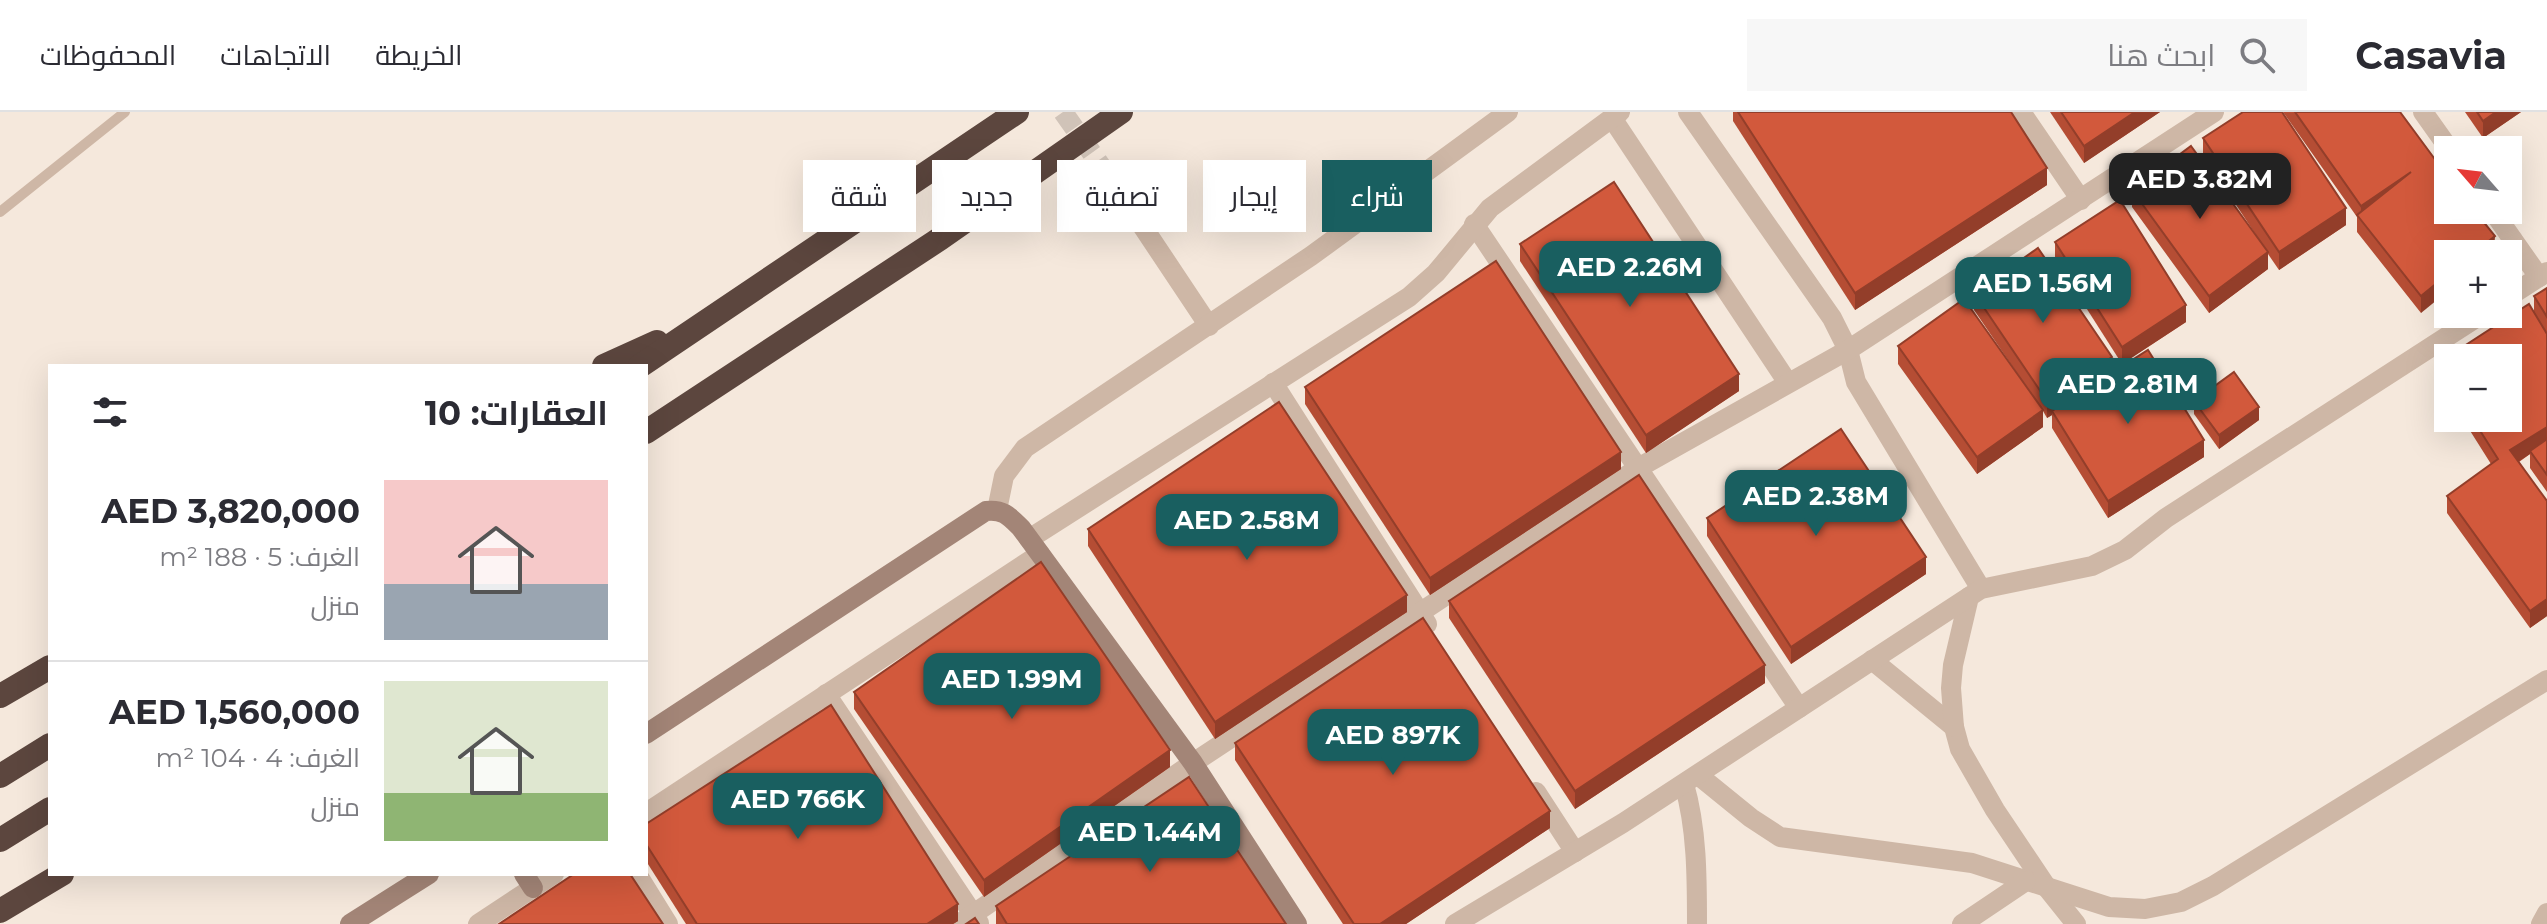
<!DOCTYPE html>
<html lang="ar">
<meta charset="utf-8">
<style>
body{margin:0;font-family:Montserrat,Cairo,sans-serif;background:#f7f7f7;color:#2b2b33;direction:rtl;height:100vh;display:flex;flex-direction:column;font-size:30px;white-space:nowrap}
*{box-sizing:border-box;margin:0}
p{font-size:26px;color:#7c7c81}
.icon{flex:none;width:44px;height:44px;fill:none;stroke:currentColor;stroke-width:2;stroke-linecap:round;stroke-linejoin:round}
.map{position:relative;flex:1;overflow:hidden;direction:ltr}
.details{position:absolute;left:48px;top:252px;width:600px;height:512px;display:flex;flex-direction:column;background:#fff;border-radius:0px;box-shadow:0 8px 32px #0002;direction:rtl}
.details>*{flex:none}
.banner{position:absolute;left:672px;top:48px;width:760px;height:72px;direction:rtl;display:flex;gap:16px}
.needle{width:52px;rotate:298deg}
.buttons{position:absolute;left:2434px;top:24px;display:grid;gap:16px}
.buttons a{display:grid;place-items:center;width:88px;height:88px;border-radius:0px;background:#fff;box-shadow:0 8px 32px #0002;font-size:40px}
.price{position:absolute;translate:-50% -68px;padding:0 18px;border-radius:16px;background:#195f60;color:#fff;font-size:26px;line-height:52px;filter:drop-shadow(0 2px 4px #0008)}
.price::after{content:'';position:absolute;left:50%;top:48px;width:24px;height:18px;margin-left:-12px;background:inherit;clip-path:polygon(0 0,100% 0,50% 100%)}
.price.active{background:#222;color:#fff}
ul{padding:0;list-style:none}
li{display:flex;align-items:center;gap:24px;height:200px;padding:0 40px}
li+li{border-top:2px solid #e1e1e2}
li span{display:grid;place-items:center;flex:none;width:224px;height:160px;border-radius:0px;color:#555}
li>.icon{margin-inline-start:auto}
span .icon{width:96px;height:96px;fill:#fffc;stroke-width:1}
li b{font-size:34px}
h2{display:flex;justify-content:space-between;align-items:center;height:96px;padding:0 40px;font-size:34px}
.tag{padding:0 28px;border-radius:0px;background:#fff;box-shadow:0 8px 32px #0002;font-size:28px;line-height:72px}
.tag.active{background:#195f60;color:#fff}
header{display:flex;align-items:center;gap:48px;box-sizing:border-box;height:112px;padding:0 40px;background:#fff;border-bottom:2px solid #e1e1e2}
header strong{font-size:38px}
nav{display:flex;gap:44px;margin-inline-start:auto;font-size:28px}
.search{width:560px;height:72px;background:#f7f7f7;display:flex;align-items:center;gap:20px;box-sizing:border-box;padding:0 28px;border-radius:0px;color:#7c7c81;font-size:30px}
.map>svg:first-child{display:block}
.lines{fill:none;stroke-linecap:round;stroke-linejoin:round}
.street-tunnel{stroke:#d0c3b8;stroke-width:20;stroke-dasharray:20 10;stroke-linecap:butt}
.lane{stroke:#ceb7a6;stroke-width:10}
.street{stroke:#ceb7a6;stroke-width:20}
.secondary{stroke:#a38577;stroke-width:20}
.highway{stroke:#5c463e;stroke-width:24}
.wall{fill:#b54d34}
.shaded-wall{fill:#933e2a}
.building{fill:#d2593c;stroke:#933e2a;stroke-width:2}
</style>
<header>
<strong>Casavia</strong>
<div class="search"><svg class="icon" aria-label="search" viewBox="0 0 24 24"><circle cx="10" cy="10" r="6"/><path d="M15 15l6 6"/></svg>ابحث هنا</div>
<nav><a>الخريطة</a><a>الاتجاهات</a><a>المحفوظات</a></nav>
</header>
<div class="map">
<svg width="2547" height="812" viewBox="0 0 2547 812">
<rect width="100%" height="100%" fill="#f5e8dc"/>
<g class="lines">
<path class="street-tunnel" d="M1063,0l62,88"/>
<path class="lane" d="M0,100l125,-100"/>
<g class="street">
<path d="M1688,0l144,206 16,32 8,32 125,207"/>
<path d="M2021,0l60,88"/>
<path d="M2423,0l27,38"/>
<path d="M1612,6l176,265"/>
<path d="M1125,88l84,126"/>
<path d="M2492,98l47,67"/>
<path d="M1474,112l325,484"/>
<path d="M2508,185l39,-25"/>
<path d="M1273,271l154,241"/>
<path d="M997,398l7,-34 21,-28 286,-192 197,-144"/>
<path d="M1029,427l380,-242 27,-24 54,-65 130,-96"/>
<path d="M1872,548l82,67 6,22 35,61 53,79 28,35"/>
<path d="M826,582l153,229"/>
<path d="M1954,615l-3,-39 2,-23 16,-68"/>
<path d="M1698,663l53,43 29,19 192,26 137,44 36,2 36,-7 32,-16 334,-206"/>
<path d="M1684,672c13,44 13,94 13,140"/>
<path d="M1536,680l39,60"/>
<path d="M646,701l394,-259"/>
<path d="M637,762l31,50"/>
<path d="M478,812l76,-50"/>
<path d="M959,812l234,-161 445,-295 210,-118 366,-238"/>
<path d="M1455,812l168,-101 358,-234 111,-23 33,-16 41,-32 316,-204"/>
<path d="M1962,812l64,-43"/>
<path d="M2541,812l6,-11"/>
</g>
<g class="secondary">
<path d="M646,622l340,-223c17,-2 23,5 35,17l172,235 104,161"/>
<path d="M524,762l9,14"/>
<path d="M350,812l79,-50"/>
</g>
<g class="highway">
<path d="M604,254l53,-24"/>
<path d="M640,254l377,-254"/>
<path d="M646,320l295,-194 180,-126"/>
<path d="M0,584l50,-29"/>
<path d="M0,664l50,-31"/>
<path d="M0,728l50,-31"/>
<path d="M0,799l62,-37"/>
</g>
</g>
<g class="wall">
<path d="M1733,0h278l36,73 -192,125 -122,-189z"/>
<path d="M2050,0h110l-76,51z"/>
<path d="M2283,0h117l95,141 -47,1 -27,59 -64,-81v-15z"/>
<path d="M2465,0h56l-38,26z"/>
<path d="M2203,26l143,87 -67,45 -11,-16v15l-59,44 -77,-106v-17l126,48 -55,-83z"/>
<path d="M2055,130l131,80 -64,42 -67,-105z"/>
<path d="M1520,132l219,147 -93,62 -126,-192z"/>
<path d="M2547,176v204l-17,-24v-14l-11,8 28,39v115l-17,12 -83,-115v-17l44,-32 -29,-46h46l-60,-60v38l-10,-16v-17l96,-51v-16z"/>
<path d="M1974,181l138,80 92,84 -96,61 -56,-90v-13l-5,3 -4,-7v16l-66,47 -79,-110v-18l121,30 -45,-66z"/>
<path d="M1305,275l316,82 -191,126 -125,-191z"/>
<path d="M2194,289l65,19 -40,29 -25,-35z"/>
<path d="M1707,406l219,56 -135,90 -84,-128z"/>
<path d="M1088,417l319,83 -192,127 -127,-193z"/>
<path d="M1449,489l316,82 -190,126 -126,-191z"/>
<path d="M854,580l316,75 -186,130 -130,-188z"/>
<path d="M1235,631l315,85 -144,96h-63l-108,-164z"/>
<path d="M646,712l312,97 -5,3h-267l-40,-63z"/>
<path d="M996,794l290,18h-290z"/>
</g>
<g class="shaded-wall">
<path d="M2135,0h25l-76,51v-17z"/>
<path d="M2496,0h25l-38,26v-17z"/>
<path d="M2047,56v17l-192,125v-17z"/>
<path d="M2411,60l-50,48v-14z"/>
<path d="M2346,96v17l-67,45v-18z"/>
<path d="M2495,124l-1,18h-21z"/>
<path d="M2268,140v17l-59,44v-17z"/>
<path d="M2448,162v17l-27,22v-17z"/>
<path d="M2186,193v17l-64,42v-17z"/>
<path d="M2112,245v17l-60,37v4l-5,3v-17z"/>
<path d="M1739,262v17l-93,62v-18z"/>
<path d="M2259,295v13l-40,29v-14z"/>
<path d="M2043,298v17l-66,47v-17z"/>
<path d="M2547,315v17l-17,7v3l-20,13v-17z"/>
<path d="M2204,328v17l-96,61v-17z"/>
<path d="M1621,340v17l-191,126v-17z"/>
<path d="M1926,445v17l-135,90v-17z"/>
<path d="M1407,483v17l-192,127v-17z"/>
<path d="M2547,487v17l-17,12v-17z"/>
<path d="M1765,553v18l-190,126v-18z"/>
<path d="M1170,638v17l-186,130v-17z"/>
<path d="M1550,699v17l-144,96h-26z"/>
<path d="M958,792v17l-5,3h-26z"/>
</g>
<g class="building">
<path d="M1738,0h273l36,56 -192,125z"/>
<path d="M2061,0h74l-51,34z"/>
<path d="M2243,0h39l64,96 -67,44 -76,-114z"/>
<path d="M2295,0h105l48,65v33h26l21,26 -22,18h-25v20l-27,22 -64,-81 54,-43 -50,34z"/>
<path d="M2477,0h19l-13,9z"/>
<path d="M2191,34l77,106 -59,44 -77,-106z"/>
<path d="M1614,70l125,192 -93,61 -126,-191z"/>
<path d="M2120,88l66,105 -64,42 -67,-105z"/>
<path d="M2038,136l74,109 -65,44 -73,-108z"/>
<path d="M1496,149l125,191 -191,126 -125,-191z"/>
<path d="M2547,176v29l-13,-21z"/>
<path d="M1964,187l79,111 -66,47 -79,-111z"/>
<path d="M2529,192l18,30v93l-37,23 37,51v98l-17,12 -83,-115 51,-37 -26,-41h36v-60h-60v21l-10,-16z"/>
<path d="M2148,238l56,90 -96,61 -56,-90z"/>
<path d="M2234,260l25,35 -40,28 -25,-34z"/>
<path d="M1279,290l128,193 -192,127 -127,-193z"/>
<path d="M1841,317l85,128 -135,90 -84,-129z"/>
<path d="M2547,327v36l-17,-24z"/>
<path d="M1639,363l126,190 -190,126 -126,-190z"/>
<path d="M1041,450l129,188 -186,130 -130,-188z"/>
<path d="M1423,506l127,193 -170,113h-26l-119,-181z"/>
<path d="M831,593l127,199 -31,20h-230l-51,-80v-20z"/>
<path d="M1189,665l97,147h-279l-11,-18z"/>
<path d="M574,762h56l33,50h-164z"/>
<path d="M975,806l4,6h-13z"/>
</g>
</svg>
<div class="buttons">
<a><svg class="needle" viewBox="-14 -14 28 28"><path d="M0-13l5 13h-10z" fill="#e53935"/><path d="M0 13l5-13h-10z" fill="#7c7c81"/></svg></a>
<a>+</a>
<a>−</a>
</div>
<b class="price active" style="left:2200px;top:109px">AED 3.82M</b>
<b class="price" style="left:1630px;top:197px">AED 2.26M</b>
<b class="price" style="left:2043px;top:213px">AED 1.56M</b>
<b class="price" style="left:2128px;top:314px">AED 2.81M</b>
<b class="price" style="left:1816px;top:426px">AED 2.38M</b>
<b class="price" style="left:1247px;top:450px">AED 2.58M</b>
<b class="price" style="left:1012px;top:609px">AED 1.99M</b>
<b class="price" style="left:1393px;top:665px">AED 897K</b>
<b class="price" style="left:798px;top:729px">AED 766K</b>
<b class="price" style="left:1150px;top:762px">AED 1.44M</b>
<div class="banner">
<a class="tag active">شراء</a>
<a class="tag">إيجار</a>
<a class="tag">تصفية</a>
<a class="tag">جديد</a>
<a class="tag">شقة</a>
</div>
<section class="details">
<h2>العقارات: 10<svg class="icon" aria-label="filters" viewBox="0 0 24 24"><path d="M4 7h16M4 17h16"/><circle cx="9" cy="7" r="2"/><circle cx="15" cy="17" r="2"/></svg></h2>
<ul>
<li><span style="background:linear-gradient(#f6c9c9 65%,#9aa5b1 0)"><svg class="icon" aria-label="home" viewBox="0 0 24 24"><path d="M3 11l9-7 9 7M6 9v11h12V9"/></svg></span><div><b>AED 3,820,000</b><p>الغرف: 5 · 188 m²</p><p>منزل</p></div></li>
<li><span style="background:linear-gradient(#dfe7d0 70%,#8fb573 0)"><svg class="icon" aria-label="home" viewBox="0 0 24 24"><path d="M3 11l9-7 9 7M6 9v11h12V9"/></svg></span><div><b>AED 1,560,000</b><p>الغرف: 4 · 104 m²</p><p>منزل</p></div></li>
</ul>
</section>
</div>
